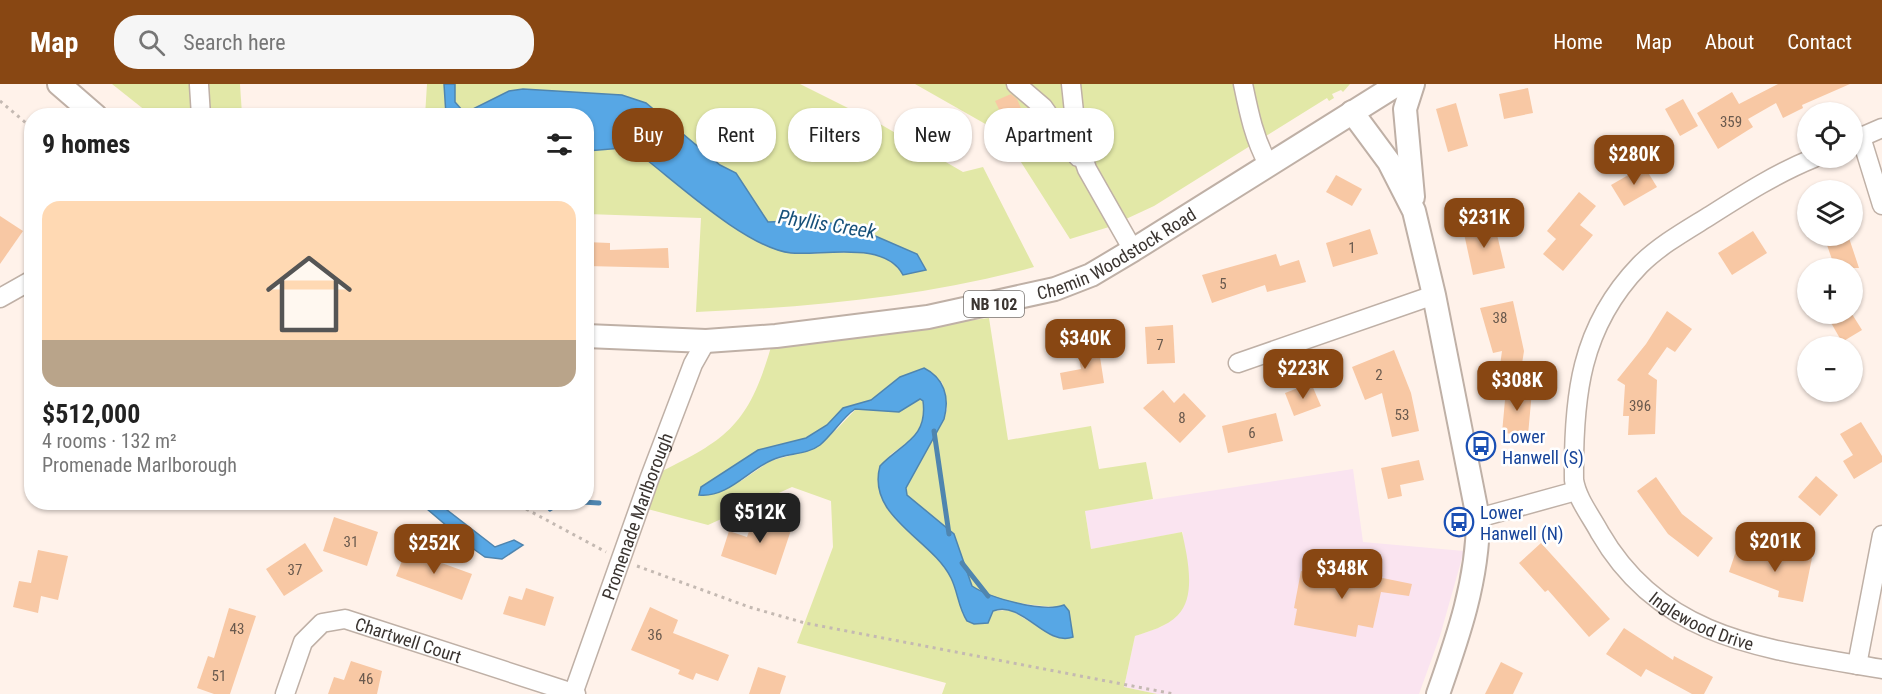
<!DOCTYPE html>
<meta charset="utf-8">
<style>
body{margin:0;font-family:"Roboto Condensed",sans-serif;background:#f6f6f6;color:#222;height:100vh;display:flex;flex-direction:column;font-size:22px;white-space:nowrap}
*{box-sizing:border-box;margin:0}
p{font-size:20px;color:#767676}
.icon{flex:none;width:33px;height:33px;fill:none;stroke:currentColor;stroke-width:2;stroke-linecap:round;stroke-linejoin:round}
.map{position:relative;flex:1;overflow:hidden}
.drawer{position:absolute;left:24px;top:24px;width:570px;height:402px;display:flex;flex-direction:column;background:#fff;border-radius:24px;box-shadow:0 2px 4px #0004}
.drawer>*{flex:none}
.top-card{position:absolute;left:612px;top:24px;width:570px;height:54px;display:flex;gap:12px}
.buttons{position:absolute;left:1797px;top:18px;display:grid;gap:12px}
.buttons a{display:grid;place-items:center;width:66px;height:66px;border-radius:50%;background:#fff;box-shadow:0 2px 4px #0004;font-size:30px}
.price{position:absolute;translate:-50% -51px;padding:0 14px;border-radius:12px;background:#884713;color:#fff;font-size:20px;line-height:39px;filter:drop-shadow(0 2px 3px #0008)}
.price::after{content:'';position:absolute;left:50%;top:36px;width:18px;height:14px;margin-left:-9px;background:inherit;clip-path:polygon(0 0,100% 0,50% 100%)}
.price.on{background:#222;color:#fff}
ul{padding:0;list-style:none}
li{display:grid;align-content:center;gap:12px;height:318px;padding:0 18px}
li+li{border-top:2px solid #e0e0e0}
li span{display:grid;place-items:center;height:186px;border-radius:18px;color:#555}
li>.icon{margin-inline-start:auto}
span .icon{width:108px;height:108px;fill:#fffc;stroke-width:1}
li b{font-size:26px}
h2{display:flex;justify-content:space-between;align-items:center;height:72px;padding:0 18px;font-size:26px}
.tag{padding:0 21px;border-radius:24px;background:#fff;box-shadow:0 2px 4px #0004;font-size:21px;line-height:54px}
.tag.on{background:#884713;color:#fff}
header{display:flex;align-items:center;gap:36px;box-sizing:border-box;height:84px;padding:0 30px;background:#884713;color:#fff}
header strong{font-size:28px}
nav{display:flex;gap:33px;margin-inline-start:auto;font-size:21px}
.search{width:420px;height:54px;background:#f6f6f6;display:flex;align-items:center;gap:15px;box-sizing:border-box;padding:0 21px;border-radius:24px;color:#767676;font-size:22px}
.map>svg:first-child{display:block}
.commercial{fill:#fae4f0}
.green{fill:#e2e8a7;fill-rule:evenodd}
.water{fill:#57a7e5;stroke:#4f85af;stroke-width:1.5}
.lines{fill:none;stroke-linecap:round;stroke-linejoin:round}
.stream{stroke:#4f85af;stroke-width:5}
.building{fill:#f8c8a4}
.minor-casing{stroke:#bfb0a6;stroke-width:21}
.major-casing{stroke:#bfb0a6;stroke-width:26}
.path{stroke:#c4b9b2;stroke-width:3;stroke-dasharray:3 4.5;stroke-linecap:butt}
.minor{stroke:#fff;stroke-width:18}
.major{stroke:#fff;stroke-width:22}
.labels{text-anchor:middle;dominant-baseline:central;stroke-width:5;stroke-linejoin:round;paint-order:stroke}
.number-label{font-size:15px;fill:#6a5a4e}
.shield{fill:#fff;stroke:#76726f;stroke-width:1.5}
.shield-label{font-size:16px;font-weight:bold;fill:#3b3531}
.street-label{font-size:18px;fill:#3b3531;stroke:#fff}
.transit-label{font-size:18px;fill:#164399;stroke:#fff;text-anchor:start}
.water-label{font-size:20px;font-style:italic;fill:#17517a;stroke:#fff}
</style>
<header>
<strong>Map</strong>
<div class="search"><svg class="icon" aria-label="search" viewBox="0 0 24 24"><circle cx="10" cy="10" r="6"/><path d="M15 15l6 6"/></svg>Search here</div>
<nav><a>Home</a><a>Map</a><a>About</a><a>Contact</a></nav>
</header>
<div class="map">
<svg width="1882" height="610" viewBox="0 0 1882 610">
<rect width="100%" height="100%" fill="#fff2ea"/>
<path class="commercial" d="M1353,385l10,73 101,9 -24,85 -21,58h-262l-33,-7 11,-51 26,-9 18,-13 7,-15 -3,-67 -92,17 -6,-39z"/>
<g class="green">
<path d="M112,0h128l2,31h-91z"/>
<path d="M427,0h17l2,31 -21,1z"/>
<path d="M455,0h345l80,40 83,48 20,-5 51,100c-111,30 -224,40 -338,45l5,-94 -114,-4v-63l36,-3 15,5c42,32 83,70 132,91 6,3 14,8 21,9 32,5 92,-14 112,22l23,-6 -9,-15 -44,-19 -38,-11 -23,-4 -44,2 -32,-49 -16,-8 -74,-62 -137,-12 -40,20 -7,-1 -7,-8z"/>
<path d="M915,0h435l-7,8 -2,-2 -9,4 2,4 -5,3 -2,-3 -173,108 -28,13 1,3 -16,8 -2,-3 -39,12 -67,-105z"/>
<path d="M989,234l19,122 83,-14 8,43 47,-7 7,37 -68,12 6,38 91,-17c5,23 15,64 -4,83 -12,12 -28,16 -43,21l-11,51 33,7h-215l4,-11 -149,-40 36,-96 -2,-46 -39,-14 -84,38 -68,-18 10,-30c73,-36 97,-47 121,-130zM900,293l42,5 5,27 -3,10 -38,69 1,7 47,39 18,52c23,16 59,20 87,21l-4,30 -45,-27 -17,1 -5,11 -25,-8 -11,-36 -21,-28 -33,-28 -8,-67c23,-17 37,-23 33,-54l-3,-2 -21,13 -43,-3 -19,20 -30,22 -37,10 -29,20 -39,6 56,-37 48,-12 21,-13 16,-17 28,-8z"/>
</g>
<g class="water">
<path d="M444,0h11v18l7,8 7,1 40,-20 14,-2 99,6 24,8 74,62 16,8 32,49 45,-2 22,4 38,11 44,19 9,16 -23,5c-18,-35 -81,-19 -112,-22 -45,-5 -116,-72 -153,-100l-15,-5 -36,3 -1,-35h-49l-7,-3 -10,3 -74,-1z"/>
<path d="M924,284c20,10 26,29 20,51l-38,69 1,7 47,39 18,52c18,12 71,27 92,19l5,6 4,26c-28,10 -50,-37 -80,-26l-5,12 -14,1 -7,-3c-9,-14 -9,-29 -16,-43 -19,-39 -85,-61 -71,-112 22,-23 48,-28 43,-65l-3,-2 -21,13 -44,-3c-13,9 -22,25 -35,36 -13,10 -33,8 -48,15 -24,10 -44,38 -73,35l2,-8 57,-37 48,-12 21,-13 16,-17 28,-8 29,-23z"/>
<path d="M420,419h18l57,44 19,-7 9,5 -21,14 -17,-2 -10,-7z"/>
</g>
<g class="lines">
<g class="stream">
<path d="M934,347l15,103"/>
<path d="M582,418l17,1"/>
<path d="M550,425l11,-7"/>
<path d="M962,479l26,33"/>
</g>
</g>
<g class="building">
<path d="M1778,0h72l-48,21 1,3 -20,10 -7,-15 -28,16 5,8 -35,22 -21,-36 35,-21 7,12z"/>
<path d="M1528,4l5,25 -29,6 -5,-25z"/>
<path d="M1011,10l6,5 6,14 -18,9 -10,-21z"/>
<path d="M1683,15l15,27 -18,10 -15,-27z"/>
<path d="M1456,19l12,43 -20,6 -12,-43z"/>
<path d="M1644,82l13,21 -33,19 -13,-21z"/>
<path d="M1336,91l26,14 -10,17 -26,-14z"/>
<path d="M1579,108l17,14 -16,19 13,10 -30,36 -20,-17 13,-15 -9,-8z"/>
<path d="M0,132l23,15 -23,33z"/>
<path d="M1494,138l11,46 -32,7 -10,-46z"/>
<path d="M1370,145l8,25 -45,13 -7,-24z"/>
<path d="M1753,147l14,22 -35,22 -14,-22z"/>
<path d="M1849,154l10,30h-24l-8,-23z"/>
<path d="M586,158l24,1v7l58,-2 1,20 -83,-2z"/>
<path d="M1276,170l4,12 19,-6 7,22 -39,10 -2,-7 -53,18 -10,-28z"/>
<path d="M1513,217l11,50 -5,32 -21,-3 4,-29 -9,2 -13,-45z"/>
<path d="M1667,227l25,18 -17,23 -8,-5 -19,27 9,6 -2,54 -27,1 1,-19h-6l2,-31 -8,-5 29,-36z"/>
<path d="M1826,230h26l10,16 -20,12z"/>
<path d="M1173,241l2,38 -28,1 -2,-37z"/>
<path d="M1098,260l6,39 -41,7 -3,-17 21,-4 -4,-22z"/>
<path d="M1394,266l17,43 8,38 -27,6 -10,-44 -17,7 -13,-33z"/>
<path d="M1311,299l10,23 -27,10 -9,-23z"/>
<path d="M1506,305l26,2 -4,44 -26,-2z"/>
<path d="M1163,306l11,13 10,-10 22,23 -26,27 -37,-35z"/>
<path d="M1276,329l7,28 -55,12 -6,-27z"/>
<path d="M1861,338l21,34v6l-28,17 -11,-18 10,-6 -13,-21z"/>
<path d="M1419,376l5,20 -24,5 2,11 -14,3 -7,-31z"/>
<path d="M1816,392l22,19 -18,21 -22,-19z"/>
<path d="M1656,393l26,37 31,24 -15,19 -30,-23 -31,-43z"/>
<path d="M756,427l37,13 -17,51 -55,-19 8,-25 18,6z"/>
<path d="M334,433l44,15 -11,34 -44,-15z"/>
<path d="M305,459l18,28 -39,25 -18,-27z"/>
<path d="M1541,459l69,76 -21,18 -41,-47 -3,2 -26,-29z"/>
<path d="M38,466l30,6 -10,44 -17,-4 -3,17 -25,-6 6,-26 12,2z"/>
<path d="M406,466l66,24 -10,26 -66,-24z"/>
<path d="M1755,466l31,11 1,-8 25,5 -9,44 -25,-5 1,-6 -50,-19 7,-21 16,6z"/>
<path d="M1324,482l88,18 -3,12 -28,-4 -8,36 -15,-3 -2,12 -62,-12 3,-16 -3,-1 7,-37 21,5z"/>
<path d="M526,504l28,9 -9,29 -42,-12 6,-18 13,4z"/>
<path d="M650,523l28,13 -5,13 56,22 -11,26 -22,-8 -3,7 -15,-6 2,-4 -49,-20z"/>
<path d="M229,524l27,8 -26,78h-16l-17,-6 11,-32 6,2z"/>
<path d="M1624,544l49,32 1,-4 39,21 -9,17h-12l-46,-25 -5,8 -35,-23z"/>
<path d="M351,577l31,10 -5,23h-49l6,-17 10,3z"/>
<path d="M1501,578l22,11 -10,21h-28z"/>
<path d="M758,583l28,9 -6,18h-31z"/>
</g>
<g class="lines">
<g class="minor-casing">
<g id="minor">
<path d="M1016,0l27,23 35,50"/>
<path d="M1071,0l6,56 10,29 46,81"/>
<path d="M1243,0c6,29 11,54 25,80"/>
<path d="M199,1l2,31"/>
<path d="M1861,53l21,68"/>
<path d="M1852,57l30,-13"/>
<path id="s1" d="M1814,74c-37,15 -70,36 -103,57 -24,15 -51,30 -71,50 -60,62 -67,132 -66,215 3,19 17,36 26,53 63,109 170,116 282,136"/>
<path d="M0,214l32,-18"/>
<path d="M1238,279l196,-68"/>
<path d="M1478,434l98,-27"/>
<path d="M1857,581l25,-130"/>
<path id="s2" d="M285,610l18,-52 19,-19 23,-4 231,75"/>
<path id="s3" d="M573,610l77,-217 43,-113 13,-23"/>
</g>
</g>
<g class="major-casing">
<g id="major">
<path d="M59,0l37,32"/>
<path d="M1413,0l-8,25 8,88"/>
<path d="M1352,28l37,50 25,49 20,84 44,223c0,62 -20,119 -40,176"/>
<path id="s4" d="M586,252l120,5 70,-5 152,-19 127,-28 36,-14 42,-25 265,-166"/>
</g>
</g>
<g class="path">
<path d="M0,17l32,27"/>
<path d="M513,418l93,50"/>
<path d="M637,482l112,41 56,16 369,71"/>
</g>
<use href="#minor" class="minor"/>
<use href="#major" class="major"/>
</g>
<defs>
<g id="bus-ring" transform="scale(1.5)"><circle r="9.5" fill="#fff" stroke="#1a4fb4" stroke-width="1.5"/><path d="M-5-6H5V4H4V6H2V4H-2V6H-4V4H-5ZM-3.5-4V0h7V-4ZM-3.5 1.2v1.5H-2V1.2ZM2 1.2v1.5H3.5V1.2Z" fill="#1a4fb4"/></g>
</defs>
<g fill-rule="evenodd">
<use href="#bus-ring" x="1481" y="362"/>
<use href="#bus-ring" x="1459" y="438"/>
</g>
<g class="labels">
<g class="number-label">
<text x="1731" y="38">359</text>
<text x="1352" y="164">1</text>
<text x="1223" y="200">5</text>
<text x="1500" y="234">38</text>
<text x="1160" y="261">7</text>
<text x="1379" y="291">2</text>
<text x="1640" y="322">396</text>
<text x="1402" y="331">53</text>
<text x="1182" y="334">8</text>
<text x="1252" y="349">6</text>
<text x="351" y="458">31</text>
<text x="295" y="486">37</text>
<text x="237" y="545">43</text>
<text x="655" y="551">36</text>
<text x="219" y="592">51</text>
<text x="366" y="595">46</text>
</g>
<rect class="shield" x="964" y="207" width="60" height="26" rx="4.5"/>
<g class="shield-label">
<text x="994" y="220">NB 102</text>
</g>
<g class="street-label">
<text stroke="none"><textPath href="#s4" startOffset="544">Chemin Woodstock Road</textPath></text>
<text stroke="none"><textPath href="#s3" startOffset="189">Promenade Marlborough</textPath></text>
<text stroke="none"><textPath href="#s1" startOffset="634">Inglewood Drive</textPath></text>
<text stroke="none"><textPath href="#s2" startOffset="172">Chartwell Court</textPath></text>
</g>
<g class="transit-label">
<text x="1502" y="352">Lower<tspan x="1502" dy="21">Hanwell (S)</tspan></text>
<text x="1480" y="428">Lower<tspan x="1480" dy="21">Hanwell (N)</tspan></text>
</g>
<g class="water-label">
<text transform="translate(827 140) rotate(9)">Phyllis Creek</text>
</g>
</g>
</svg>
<div class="buttons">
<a><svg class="icon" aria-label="locate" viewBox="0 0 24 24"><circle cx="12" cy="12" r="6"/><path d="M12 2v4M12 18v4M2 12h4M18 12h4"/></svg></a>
<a><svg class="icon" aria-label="layers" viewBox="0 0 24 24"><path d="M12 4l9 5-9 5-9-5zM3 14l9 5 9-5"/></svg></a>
<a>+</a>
<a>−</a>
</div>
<b class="price" style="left:1634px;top:102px">$280K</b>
<b class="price" style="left:1484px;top:165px">$231K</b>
<b class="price" style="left:1085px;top:286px">$340K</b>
<b class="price" style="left:1303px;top:316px">$223K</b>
<b class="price" style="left:1517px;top:328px">$308K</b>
<b class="price on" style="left:760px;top:460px">$512K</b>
<b class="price" style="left:1775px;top:489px">$201K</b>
<b class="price" style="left:434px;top:491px">$252K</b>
<b class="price" style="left:1342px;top:516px">$348K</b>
<div class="top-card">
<a class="tag on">Buy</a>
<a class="tag">Rent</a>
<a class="tag">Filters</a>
<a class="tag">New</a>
<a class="tag">Apartment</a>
</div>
<section class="drawer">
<h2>9 homes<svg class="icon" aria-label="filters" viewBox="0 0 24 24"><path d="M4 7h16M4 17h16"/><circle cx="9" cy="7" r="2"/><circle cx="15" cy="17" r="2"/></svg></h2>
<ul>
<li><span style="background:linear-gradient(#ffd9b3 75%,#b9a48a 0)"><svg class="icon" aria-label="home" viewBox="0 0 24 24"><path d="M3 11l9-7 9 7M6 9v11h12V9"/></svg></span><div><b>$512,000</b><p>4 rooms · 132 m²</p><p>Promenade Marlborough</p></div></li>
</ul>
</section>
</div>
